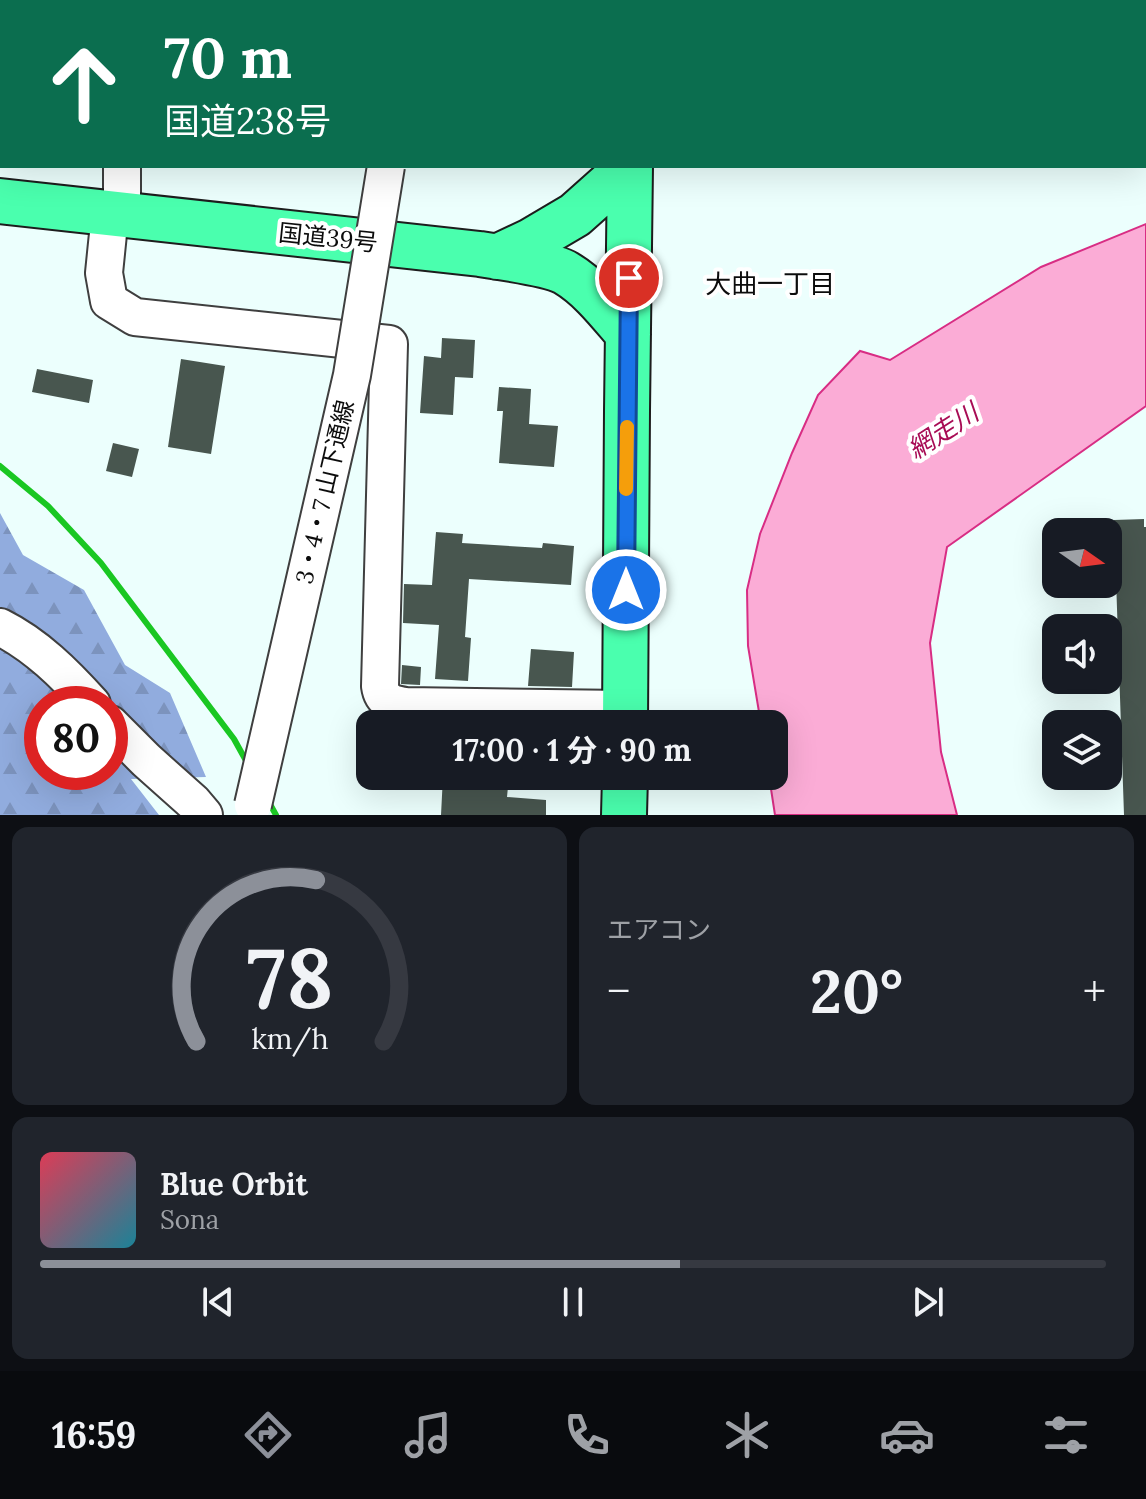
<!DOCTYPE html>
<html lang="ja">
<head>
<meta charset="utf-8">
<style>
	:root { --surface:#171b24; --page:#20242c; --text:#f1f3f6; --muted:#9ea1a6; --line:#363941; --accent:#8c9099 }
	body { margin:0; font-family:Lora,"Noto Sans JP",serif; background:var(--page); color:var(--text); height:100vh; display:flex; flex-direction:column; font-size:30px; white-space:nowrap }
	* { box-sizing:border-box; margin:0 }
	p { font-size:26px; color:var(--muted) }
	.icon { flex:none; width:44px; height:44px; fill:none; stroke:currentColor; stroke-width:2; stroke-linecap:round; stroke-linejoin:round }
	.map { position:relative; height:815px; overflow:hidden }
	.drawer { display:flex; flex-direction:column; gap:12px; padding:12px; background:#0d0f14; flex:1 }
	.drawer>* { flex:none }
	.hud { position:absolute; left:0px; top:0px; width:1146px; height:168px; box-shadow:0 8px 32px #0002; background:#0b6e4f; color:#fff; overflow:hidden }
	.needle { width:52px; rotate:104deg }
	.fabs { position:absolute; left:1042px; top:518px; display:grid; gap:16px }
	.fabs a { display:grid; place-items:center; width:80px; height:80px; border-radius:16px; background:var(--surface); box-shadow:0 8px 32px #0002; font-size:40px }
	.speed { position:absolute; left:24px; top:686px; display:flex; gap:16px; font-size:40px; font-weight:700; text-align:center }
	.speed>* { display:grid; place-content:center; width:104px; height:104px; border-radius:50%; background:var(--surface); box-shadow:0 8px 32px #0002; line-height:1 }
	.speed .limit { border:12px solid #d22; background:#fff; color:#111 }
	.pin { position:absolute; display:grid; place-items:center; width:68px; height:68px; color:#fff; margin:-34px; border:4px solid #fff; border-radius:50%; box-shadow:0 2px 8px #0007 }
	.me { position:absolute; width:88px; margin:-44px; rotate:0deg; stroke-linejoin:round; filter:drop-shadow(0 0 6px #0008) }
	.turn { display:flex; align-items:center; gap:28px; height:168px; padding:0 32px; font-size:36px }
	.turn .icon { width:104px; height:104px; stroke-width:2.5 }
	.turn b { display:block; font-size:56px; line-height:68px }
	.big { font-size:60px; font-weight:700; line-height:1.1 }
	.drawer .card { flex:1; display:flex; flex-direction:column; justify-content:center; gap:12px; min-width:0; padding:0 28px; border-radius:16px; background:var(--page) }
	.drawer .dial { align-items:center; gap:0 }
	.dial svg { height:208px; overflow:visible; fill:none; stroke:var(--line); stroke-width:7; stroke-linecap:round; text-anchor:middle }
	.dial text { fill:var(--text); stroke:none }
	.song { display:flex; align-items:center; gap:24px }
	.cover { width:96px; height:96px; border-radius:12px; background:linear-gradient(135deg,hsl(350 70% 55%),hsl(190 70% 35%)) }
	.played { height:8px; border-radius:4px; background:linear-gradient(90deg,var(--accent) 60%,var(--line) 60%) }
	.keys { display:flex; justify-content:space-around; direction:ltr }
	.heat { display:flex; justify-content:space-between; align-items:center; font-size:44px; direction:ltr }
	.drawer .tiles { flex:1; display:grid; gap:12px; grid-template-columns:1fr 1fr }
	.card:last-child { grid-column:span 2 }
	.trip { position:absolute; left:356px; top:710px; width:432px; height:80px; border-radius:16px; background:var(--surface); box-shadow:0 8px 32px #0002; font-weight:700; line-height:80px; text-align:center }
	.dock { display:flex; height:128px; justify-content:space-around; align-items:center; background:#090b0e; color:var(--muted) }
	.dock .icon { width:56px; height:56px }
	.dock .active { color:var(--accent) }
	.dock b { font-size:36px; color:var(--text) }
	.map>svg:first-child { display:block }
	.forest { fill:url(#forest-firs); fill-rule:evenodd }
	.water { fill:#fbacd6; stroke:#d82d84; stroke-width:2 }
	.building { fill:#48564f }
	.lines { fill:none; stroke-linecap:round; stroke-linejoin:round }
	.minor-casing { stroke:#3f3f3f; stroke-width:40 }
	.highway-casing { stroke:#1d1d1d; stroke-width:48 }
	.minor { stroke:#fff; stroke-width:36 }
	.highway { stroke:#4affae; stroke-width:44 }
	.rail { stroke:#1ac722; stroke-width:6 }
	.minor-bridge-casing { stroke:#3f3f3f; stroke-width:40; stroke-linecap:butt }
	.minor-bridge { stroke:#fff; stroke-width:36 }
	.route-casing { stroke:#114b97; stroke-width:20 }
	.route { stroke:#1a73e8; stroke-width:14 }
	.slow { stroke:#f59e0b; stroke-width:14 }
	.labels { text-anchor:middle; stroke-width:8; stroke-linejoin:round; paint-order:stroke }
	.street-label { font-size:24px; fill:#0c0c0c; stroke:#fff }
	.neighbourhood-label { font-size:26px; fill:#0c0c0c; stroke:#fff }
	.water-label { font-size:26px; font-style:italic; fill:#a80c55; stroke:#fff }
</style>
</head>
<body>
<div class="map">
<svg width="1146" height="815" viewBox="0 0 1146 815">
	<defs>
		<pattern id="forest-firs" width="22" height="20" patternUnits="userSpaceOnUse" patternTransform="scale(2)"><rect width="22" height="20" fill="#91acde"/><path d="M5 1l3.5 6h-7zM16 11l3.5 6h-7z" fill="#7c93bd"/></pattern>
	</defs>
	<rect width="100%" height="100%" fill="#ecfffd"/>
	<!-- forest -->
	<path class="forest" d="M 0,513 L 23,555 L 84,590 L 125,665 L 170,693 L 206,777 L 131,779 L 159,815 L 0,815 ZM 42,704 L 110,704 L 110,772 L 42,772 Z"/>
	<!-- water -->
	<path class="water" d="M 1146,224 L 1146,406 L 947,547 L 930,643 L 941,752 L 957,815 L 775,815 L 769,776 L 774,776 L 774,724 L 761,724 L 748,646 L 747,590 L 760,534 L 792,453 L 818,395 L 860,351 L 890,360 L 1041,267 Z"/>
	<!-- building -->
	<path class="building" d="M 442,338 L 475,340 L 473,378 L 455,377 L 453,415 L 420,413 L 424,356 L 441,358 Z
		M 181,359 L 225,366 L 211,454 L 168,447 Z
		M 37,369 L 93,380 L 89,403 L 32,392 Z
		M 499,387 L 531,389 L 529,424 L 558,426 L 554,467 L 499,463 L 503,411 L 497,411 Z
		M 113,443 L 139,449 L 132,477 L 106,471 Z
		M 1144,519 L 1144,527 L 1146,527 L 1146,815 L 1124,815 L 1114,520 Z
		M 436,532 L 463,534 L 462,543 L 542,548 L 543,543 L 574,546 L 571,585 L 469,579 L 465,637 L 471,638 L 468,681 L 435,679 L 439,625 L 403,623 L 404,584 L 432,585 Z
		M 531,649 L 574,652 L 572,687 L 528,686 Z
		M 402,665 L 421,667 L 420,685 L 401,684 Z
		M 443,776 L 509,776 L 507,797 L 546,800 L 546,815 L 441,815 Z"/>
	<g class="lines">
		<defs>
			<path id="minor" d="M 123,2 L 123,0
				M 393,2 L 393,0
				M 110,214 L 104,273 L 109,301 L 135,317 L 389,344 L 380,686 C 382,701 392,704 406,706 L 626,709
				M 122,215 L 122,166
				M 0,627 C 36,645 65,674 92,704
				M 110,724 L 146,760 L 193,802 L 204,815"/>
			<path id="highway" d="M 631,2 L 631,0
				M 0,201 L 480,254 C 499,257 551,264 566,273 C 591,288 609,312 628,334
				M 497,257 L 531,241 L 575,215 L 630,166
				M 625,724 L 627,411 L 630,166
				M 624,815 L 625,776"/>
		</defs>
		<!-- minor casing -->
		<use href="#minor" class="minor-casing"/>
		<!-- highway casing -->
		<use href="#highway" class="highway-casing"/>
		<!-- minor -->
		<use href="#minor" class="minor"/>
		<!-- highway -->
		<use href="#highway" class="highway"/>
		<!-- rail -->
		<path class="rail" d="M 0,466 L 48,506 L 101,563 L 234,739 L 276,815"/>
		<defs>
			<path id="minor-bridge" d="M 253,805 L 352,375 L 386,166"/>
		</defs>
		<!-- minor-bridge casing -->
		<use href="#minor-bridge" class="minor-bridge-casing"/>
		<!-- minor-bridge -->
		<use href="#minor-bridge" class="minor-bridge"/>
	</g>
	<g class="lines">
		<defs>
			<path id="route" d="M 626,590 L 629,278"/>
		</defs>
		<!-- route casing -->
		<use href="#route" class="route-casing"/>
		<!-- route -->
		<use href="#route" class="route"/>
		<!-- slow -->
		<path class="slow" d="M 626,489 L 627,427"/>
	</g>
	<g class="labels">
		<!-- street labels -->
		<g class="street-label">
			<text transform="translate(328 238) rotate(6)" y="8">国道39号</text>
			<text transform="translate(325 492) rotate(-77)" y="8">3・4・7 山下通線</text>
		</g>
		<!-- neighbourhood labels -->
		<g class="neighbourhood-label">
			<text x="770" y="293">大曲一丁目</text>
		</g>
		<!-- water labels -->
		<g class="water-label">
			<text transform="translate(943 431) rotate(-33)" y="9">網走川</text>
		</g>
	</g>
</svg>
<div class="fabs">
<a><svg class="needle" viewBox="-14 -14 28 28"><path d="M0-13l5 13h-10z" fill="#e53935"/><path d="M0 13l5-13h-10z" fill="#9ea1a6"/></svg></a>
<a><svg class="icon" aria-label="sound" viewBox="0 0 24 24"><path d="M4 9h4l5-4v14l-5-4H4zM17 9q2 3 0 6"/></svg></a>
<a><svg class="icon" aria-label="layers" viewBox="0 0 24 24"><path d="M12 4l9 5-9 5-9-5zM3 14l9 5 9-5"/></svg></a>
</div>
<div class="speed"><div class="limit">80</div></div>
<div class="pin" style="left:629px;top:278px;background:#d93025"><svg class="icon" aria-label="arrive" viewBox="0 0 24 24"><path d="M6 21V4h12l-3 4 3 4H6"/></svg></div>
<svg class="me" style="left:626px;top:590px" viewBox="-20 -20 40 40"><circle r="17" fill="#1a73e8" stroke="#fff" stroke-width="3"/><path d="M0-11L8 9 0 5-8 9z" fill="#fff"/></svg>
<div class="trip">17:00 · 1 分 · 90 m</div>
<div class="hud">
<div class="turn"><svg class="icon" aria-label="ahead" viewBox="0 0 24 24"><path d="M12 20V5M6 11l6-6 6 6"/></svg><div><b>70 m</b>国道238号</div></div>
</div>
</div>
<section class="drawer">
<div class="tiles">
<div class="card dial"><svg viewBox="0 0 100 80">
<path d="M14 69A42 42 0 1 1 86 69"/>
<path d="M14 69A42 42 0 0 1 60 7" stroke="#8c9099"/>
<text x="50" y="56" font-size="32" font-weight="700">78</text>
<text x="50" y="72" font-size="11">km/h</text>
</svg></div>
<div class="card"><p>エアコン</p>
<div class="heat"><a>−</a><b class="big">20°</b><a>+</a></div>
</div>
<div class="card">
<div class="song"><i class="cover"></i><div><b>Blue Orbit</b><p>Sona</p></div></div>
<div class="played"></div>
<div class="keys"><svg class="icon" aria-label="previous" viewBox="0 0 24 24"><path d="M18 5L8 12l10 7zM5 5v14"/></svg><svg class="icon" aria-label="pause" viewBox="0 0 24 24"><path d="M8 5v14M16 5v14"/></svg><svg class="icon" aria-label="next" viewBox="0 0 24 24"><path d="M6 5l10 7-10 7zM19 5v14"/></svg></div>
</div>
</div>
</section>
<nav class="dock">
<b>16:59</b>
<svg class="icon active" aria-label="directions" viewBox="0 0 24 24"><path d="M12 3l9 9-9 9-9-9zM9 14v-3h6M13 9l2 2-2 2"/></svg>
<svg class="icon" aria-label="music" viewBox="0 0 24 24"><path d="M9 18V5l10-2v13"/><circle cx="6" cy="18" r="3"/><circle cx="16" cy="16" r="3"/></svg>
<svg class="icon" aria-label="phone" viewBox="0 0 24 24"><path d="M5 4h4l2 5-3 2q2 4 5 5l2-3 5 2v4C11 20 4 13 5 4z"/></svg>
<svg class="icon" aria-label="climate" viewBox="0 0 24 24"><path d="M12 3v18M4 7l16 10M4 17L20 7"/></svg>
<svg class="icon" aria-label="car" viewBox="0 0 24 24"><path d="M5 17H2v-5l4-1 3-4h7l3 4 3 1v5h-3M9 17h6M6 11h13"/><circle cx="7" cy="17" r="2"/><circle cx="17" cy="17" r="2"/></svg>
<svg class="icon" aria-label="filters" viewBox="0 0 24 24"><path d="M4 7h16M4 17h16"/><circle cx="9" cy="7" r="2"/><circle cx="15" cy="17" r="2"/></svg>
</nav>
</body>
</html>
